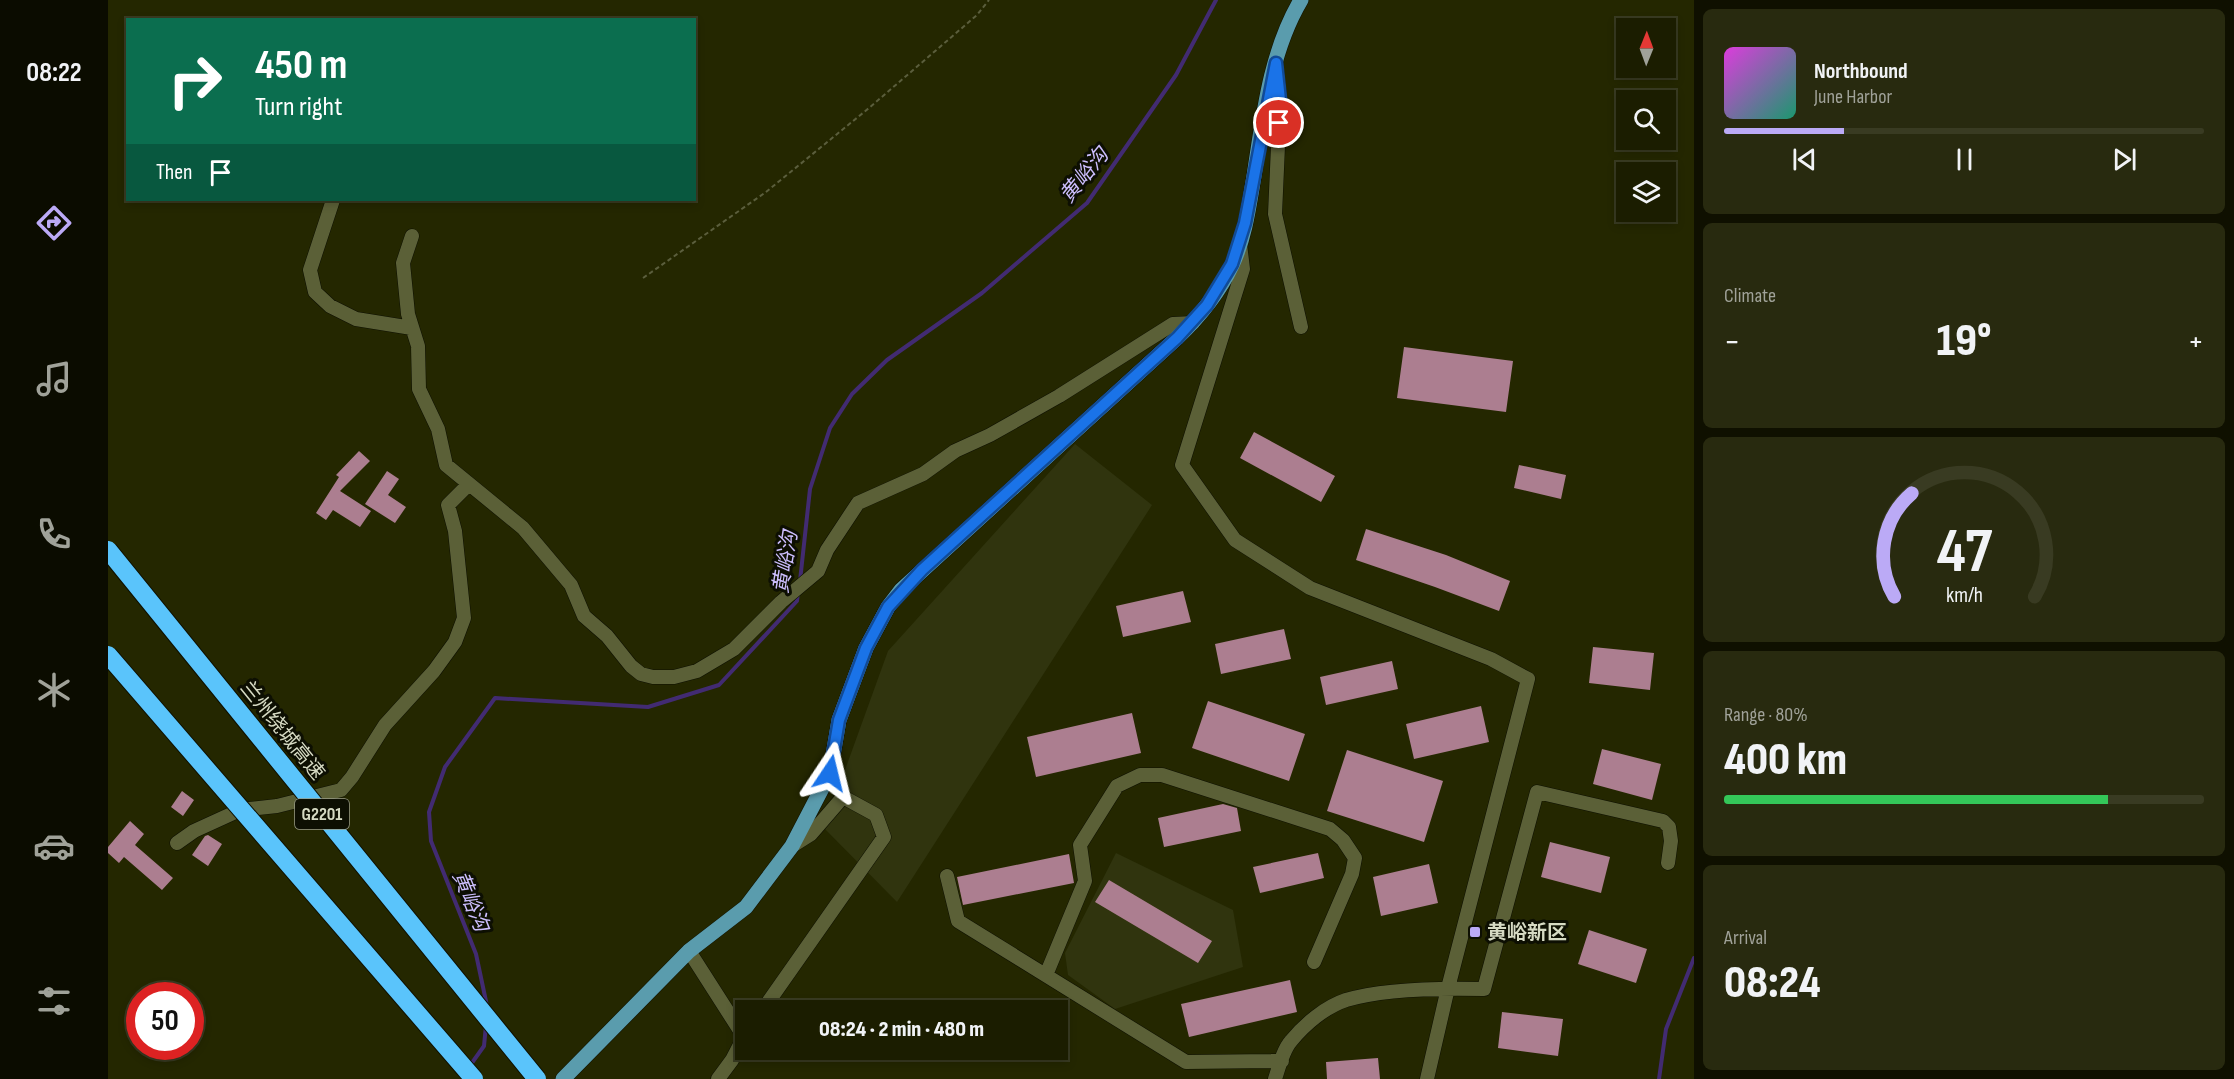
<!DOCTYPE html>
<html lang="en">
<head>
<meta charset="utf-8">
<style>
	:root { --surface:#1b1d00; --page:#282a0f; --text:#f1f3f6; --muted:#a0a299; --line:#393b22; --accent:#bbaaf6 }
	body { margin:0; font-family:"Sofia Sans Condensed","Noto Sans SC",sans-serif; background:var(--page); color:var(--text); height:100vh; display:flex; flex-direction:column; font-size:22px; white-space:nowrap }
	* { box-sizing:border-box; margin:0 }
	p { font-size:20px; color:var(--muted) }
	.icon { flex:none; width:33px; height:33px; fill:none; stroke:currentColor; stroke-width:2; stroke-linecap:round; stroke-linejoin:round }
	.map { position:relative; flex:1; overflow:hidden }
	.details { display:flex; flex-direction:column; gap:9px; padding:9px; background:#0f1000; width:540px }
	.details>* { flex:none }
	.hud { position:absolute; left:18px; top:18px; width:570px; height:183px; border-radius:0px; box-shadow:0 3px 9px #0003,0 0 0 2px var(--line); background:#0b6e4f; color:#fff; overflow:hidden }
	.needle { width:39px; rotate:1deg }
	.fabs { position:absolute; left:1508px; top:18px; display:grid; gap:12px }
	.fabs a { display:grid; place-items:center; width:60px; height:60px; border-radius:0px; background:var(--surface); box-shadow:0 3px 9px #0003,0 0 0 2px var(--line); font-size:30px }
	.speed { position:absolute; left:18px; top:982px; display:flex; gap:12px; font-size:30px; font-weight:700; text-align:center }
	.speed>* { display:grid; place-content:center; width:78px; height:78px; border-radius:50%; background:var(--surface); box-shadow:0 3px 9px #0003,0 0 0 2px var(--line); line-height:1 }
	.speed .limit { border:9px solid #d22; background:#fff; color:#111 }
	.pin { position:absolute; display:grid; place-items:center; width:51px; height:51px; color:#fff; margin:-26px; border:3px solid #fff; border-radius:50%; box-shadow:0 2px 6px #0007 }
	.me { position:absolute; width:66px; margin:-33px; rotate:10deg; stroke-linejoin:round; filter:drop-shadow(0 0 4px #0008) }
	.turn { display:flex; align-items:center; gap:21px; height:126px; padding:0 30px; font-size:27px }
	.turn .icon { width:78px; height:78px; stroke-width:2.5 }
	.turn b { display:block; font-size:42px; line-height:51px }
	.then { display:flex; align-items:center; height:57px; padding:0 30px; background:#0003; gap:12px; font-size:22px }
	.big { font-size:45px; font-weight:800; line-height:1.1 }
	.details .card { flex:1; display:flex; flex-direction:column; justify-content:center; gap:9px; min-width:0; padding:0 21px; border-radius:9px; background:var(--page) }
	.details .dial { align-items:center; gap:0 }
	.dial svg { height:156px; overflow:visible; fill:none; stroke:var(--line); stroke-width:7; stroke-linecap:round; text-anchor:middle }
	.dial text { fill:var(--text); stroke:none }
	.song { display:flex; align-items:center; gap:18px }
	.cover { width:72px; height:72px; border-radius:9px; background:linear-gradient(135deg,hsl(300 70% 55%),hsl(160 70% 35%)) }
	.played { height:6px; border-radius:3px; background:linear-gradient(90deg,var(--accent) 25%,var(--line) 25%) }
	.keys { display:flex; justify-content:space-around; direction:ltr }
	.heat { display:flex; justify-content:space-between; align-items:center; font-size:33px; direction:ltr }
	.charge { height:9px; border-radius:4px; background:linear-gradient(90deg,#34c759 80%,var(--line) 0) }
	.trip { position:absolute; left:627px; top:1000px; width:333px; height:60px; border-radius:0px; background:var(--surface); box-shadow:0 3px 9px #0003,0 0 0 2px var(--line); font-weight:800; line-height:60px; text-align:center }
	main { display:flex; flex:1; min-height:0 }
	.tab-bar { display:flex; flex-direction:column; width:108px; justify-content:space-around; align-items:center; background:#0b0c00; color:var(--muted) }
	.tab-bar .icon { width:42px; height:42px }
	.tab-bar .current { color:var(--accent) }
	.tab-bar b { font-size:27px; color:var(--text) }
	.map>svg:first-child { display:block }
	.built { fill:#30340e }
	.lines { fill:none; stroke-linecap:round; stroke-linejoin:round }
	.stream { stroke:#422b72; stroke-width:4 }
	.building { fill:#ac7e90 }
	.minor-casing { stroke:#0e1000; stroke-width:15 }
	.major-casing { stroke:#0e1000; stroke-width:16 }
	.path { stroke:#5b5e3c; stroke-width:2; stroke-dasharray:4.5 3; stroke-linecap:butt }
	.minor { stroke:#5b6037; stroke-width:14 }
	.major { stroke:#5a9cad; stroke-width:15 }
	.highway-bridge-casing { stroke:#0e1000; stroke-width:20; stroke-linecap:butt }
	.highway-bridge { stroke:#5ac4fb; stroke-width:18 }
	.route-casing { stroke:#114b97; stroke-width:15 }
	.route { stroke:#1a73e8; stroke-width:10 }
	.poi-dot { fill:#bbaaf6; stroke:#0d0f02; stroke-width:2 }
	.labels { text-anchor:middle; stroke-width:6; stroke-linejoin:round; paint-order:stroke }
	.shield { fill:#0d0f02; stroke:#9a9d89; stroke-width:1.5 }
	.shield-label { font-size:18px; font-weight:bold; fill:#d6dac3 }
	.street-label { font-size:20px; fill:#d6dac3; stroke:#0d0f02 }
	.poi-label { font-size:20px; font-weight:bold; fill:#d6dac3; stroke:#0d0f02; text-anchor:start }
	.water-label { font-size:21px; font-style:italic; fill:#ccbefd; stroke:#0d0f02 }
</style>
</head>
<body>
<main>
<nav class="tab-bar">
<b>08:22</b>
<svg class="icon current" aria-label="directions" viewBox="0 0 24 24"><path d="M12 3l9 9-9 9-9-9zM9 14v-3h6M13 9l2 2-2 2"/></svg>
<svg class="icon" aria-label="music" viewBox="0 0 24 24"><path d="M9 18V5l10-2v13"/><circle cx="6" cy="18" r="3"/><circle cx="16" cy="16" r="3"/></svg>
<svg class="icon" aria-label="phone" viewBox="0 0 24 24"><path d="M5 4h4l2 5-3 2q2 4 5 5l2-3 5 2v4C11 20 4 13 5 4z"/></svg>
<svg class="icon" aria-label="climate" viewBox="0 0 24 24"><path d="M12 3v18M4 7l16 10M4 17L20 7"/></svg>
<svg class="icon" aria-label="car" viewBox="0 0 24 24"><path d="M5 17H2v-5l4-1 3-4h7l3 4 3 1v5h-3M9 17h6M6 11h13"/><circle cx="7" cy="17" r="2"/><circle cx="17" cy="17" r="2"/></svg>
<svg class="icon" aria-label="filters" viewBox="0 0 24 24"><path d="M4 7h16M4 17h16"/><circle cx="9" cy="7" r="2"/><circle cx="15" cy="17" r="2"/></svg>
</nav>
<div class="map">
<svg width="1586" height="1079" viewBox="0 0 1586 1079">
	<rect width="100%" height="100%" fill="#242700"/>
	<!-- built -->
	<path class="built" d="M 967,444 L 1044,505 L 789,902 L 716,828 L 780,651 Z
		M 1008,853 L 1125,910 L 1135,967 L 1007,1009 L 960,975 L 957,953 Z"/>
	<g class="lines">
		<!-- stream -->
		<path class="stream" d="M 692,581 L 702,489 L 722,428 L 744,394 L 779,360 L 874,293 L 979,203 L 1068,75 L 1108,0
			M 379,1006 L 368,954 L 323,841 L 321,812 L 337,767 L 387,698 L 540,707 L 611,685 L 689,601 L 690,592
			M 361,1067 L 376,1046 L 378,1025
			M 1551,1079 L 1558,1029 L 1586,958"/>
	</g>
	<!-- building -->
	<path class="building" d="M 1296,347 L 1405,361 L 1398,412 L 1289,398 Z
		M 1146,432 L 1227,476 L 1213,502 L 1132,458 Z
		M 251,451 L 262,461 L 232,491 L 263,511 L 252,527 L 225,510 L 218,520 L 208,513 L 231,477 L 228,475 Z
		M 1411,465 L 1458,475 L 1453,499 L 1406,488 Z
		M 279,471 L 291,479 L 280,495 L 298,507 L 287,523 L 257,504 Z
		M 1258,529 L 1338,555 L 1402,581 L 1391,611 L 1327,587 L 1248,560 Z
		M 1075,591 L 1083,622 L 1015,637 L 1008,606 Z
		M 1176,629 L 1183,659 L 1113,674 L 1107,644 Z
		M 1485,647 L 1546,653 L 1542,690 L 1481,683 Z
		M 1284,661 L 1290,689 L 1218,705 L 1212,677 Z
		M 1100,701 L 1197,734 L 1181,781 L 1084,748 Z
		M 1373,706 L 1381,742 L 1306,759 L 1298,724 Z
		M 1024,713 L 1033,753 L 928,777 L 919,737 Z
		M 1494,749 L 1553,764 L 1544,800 L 1485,784 Z
		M 1239,750 L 1335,781 L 1316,842 L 1219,811 Z
		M 74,791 L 86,800 L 75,816 L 63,807 Z
		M 1115,804 L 1129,808 L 1133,831 L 1056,847 L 1050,818 Z
		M 22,821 L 36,834 L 27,845 L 65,878 L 54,890 L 16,857 L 11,863 L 0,853 L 0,847 Z
		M 100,835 L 114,844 L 100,866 L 84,855 L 97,836 Z
		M 1442,842 L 1502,857 L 1493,893 L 1433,877 Z
		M 1210,853 L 1216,878 L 1152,893 L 1145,867 Z
		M 961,854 L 966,883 L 855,905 L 849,877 Z
		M 1321,864 L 1330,903 L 1273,916 L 1265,877 Z
		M 1001,880 L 1104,941 L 1090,963 L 987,902 Z
		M 1481,930 L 1539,949 L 1528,983 L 1470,964 Z
		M 1182,980 L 1189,1012 L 1081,1037 L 1073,1004 Z
		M 1394,1012 L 1455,1019 L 1450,1056 L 1390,1048 Z
		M 1270,1058 L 1272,1079 L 1219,1079 L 1218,1062 Z"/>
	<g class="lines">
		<defs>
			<path id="minor" d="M 1168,65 L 1172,101 L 1167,214 L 1193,327
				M 225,200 L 202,270 L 207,292 L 222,306 L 248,319 L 304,328
				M 304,236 L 295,263 L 300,314 L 310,346 L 311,389 L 330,429 L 338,465 L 415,528 L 463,585 L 476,616 L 499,636 L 523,666 L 533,674 L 545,677 L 566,677 L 589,671 L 626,649 L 673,602 L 710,571 L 719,550 L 750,503 L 815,474 L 847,451 L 882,435 L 951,396 L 1065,324 L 1085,323
				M 1132,244 L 1135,269 L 1074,465 L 1127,540 L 1202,588 L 1383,659 L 1420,679 L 1340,988 L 1319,1079
				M 69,843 L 86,831 L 132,810 L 169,806 L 233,790 L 244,777 L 277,725 L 326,671 L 347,642 L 356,618 L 347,531 L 340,505 L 361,484
				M 839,876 L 850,921 L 1078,1062 L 1174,1061
				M 581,951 L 636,1037 L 638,1034
				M 938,975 L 977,881 L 972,845 L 1009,786 L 1032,775 L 1054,775 L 1222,829 L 1235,840 L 1247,858 L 1244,874 L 1206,962
				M 654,1011 L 776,837 L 768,815 L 735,797 L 703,834 L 684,846
				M 610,1079 L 624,1060 L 636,1037
				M 1167,1079 C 1171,1067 1175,1050 1183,1041 C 1197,1024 1217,1007 1238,1000 C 1278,988 1335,988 1376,989 L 1429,792 L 1555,821 L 1561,827 L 1563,841 L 1560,863"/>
			<path id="major" d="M 455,1079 L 581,951 L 638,907 L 684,846 L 722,773 L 731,720 L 758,648 L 780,607 L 793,590 L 1069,338 C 1091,317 1111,293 1124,265 C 1137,238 1141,206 1146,176 C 1155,118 1162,52 1193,0"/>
		</defs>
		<!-- minor casing -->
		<use href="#minor" class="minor-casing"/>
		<!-- major casing -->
		<use href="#major" class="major-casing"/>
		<!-- path -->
		<path class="path" d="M 535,278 L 658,192 L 761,108 L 869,15 L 881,0"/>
		<!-- minor -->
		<use href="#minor" class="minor"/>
		<!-- major -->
		<use href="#major" class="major"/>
		<defs>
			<path id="highway-bridge" d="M 0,550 L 429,1079
				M 0,655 L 366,1079"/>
		</defs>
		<!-- highway-bridge casing -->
		<use href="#highway-bridge" class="highway-bridge-casing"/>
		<!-- highway-bridge -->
		<use href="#highway-bridge" class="highway-bridge"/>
	</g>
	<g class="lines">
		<defs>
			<path id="route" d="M 722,773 L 731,720 L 758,648 L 780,607 L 814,570 L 1069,338 L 1099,305 L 1124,264 L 1137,223 L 1168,63 L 1172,100 L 1171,123"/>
		</defs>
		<!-- route casing -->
		<use href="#route" class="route-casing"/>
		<!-- route -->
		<use href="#route" class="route"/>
	</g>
	<!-- markers -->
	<rect class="poi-dot" x="1361" y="926" width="12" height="12" rx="3"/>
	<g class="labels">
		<!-- shield labels -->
		<rect class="shield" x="187" y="799" width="54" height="30" rx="4.5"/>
		<g class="shield-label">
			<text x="214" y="820">G2201</text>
		</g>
		<!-- street labels -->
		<g class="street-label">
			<text transform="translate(175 730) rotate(51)" y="7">兰州绕城高速</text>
		</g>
		<!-- poi labels -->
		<g class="poi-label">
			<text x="1379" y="939">黄峪新区</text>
		</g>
		<!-- water labels -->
		<g class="water-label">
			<text transform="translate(976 175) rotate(-51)" y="7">黄峪沟</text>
			<text transform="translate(677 562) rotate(-81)" y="7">黄峪沟</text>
			<text transform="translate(363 901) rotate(68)" y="7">黄峪沟</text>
		</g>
	</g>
</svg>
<div class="fabs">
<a><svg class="needle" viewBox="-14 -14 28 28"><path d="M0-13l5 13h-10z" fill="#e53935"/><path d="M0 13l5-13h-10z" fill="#a0a299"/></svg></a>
<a><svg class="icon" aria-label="search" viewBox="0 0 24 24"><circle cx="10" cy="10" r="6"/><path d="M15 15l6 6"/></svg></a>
<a><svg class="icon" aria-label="layers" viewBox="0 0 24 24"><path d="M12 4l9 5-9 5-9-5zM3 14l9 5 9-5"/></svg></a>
</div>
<div class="speed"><div class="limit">50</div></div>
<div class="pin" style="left:1171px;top:123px;background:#d93025"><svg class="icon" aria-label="arrive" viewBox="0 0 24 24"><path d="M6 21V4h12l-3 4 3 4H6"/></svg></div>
<svg class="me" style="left:722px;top:773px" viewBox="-20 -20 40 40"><path d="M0-17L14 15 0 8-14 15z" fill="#1a73e8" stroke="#fff" stroke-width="4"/></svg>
<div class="trip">08:24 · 2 min · 480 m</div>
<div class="hud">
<div class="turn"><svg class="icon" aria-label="right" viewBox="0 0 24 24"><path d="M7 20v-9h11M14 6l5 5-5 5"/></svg><div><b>450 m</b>Turn right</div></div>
<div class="then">Then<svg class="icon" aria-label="arrive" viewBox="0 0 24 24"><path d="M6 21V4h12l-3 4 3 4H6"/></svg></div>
</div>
</div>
<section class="details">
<div class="card">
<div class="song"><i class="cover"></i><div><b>Northbound</b><p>June Harbor</p></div></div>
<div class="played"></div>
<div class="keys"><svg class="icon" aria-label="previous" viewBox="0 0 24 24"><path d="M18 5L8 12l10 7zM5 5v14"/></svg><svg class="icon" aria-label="pause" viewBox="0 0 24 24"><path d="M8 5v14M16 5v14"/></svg><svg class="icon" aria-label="next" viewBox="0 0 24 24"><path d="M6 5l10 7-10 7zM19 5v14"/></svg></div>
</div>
<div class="card"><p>Climate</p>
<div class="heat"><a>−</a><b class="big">19°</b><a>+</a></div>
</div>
<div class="card dial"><svg viewBox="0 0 100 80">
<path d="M14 69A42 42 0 1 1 86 69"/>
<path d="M14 69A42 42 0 0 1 23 16" stroke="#bbaaf6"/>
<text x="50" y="56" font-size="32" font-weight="700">47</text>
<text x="50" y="72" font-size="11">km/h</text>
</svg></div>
<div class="card"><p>Range · 80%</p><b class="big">400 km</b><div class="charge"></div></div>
<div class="card"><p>Arrival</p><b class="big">08:24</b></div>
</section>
</main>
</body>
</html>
